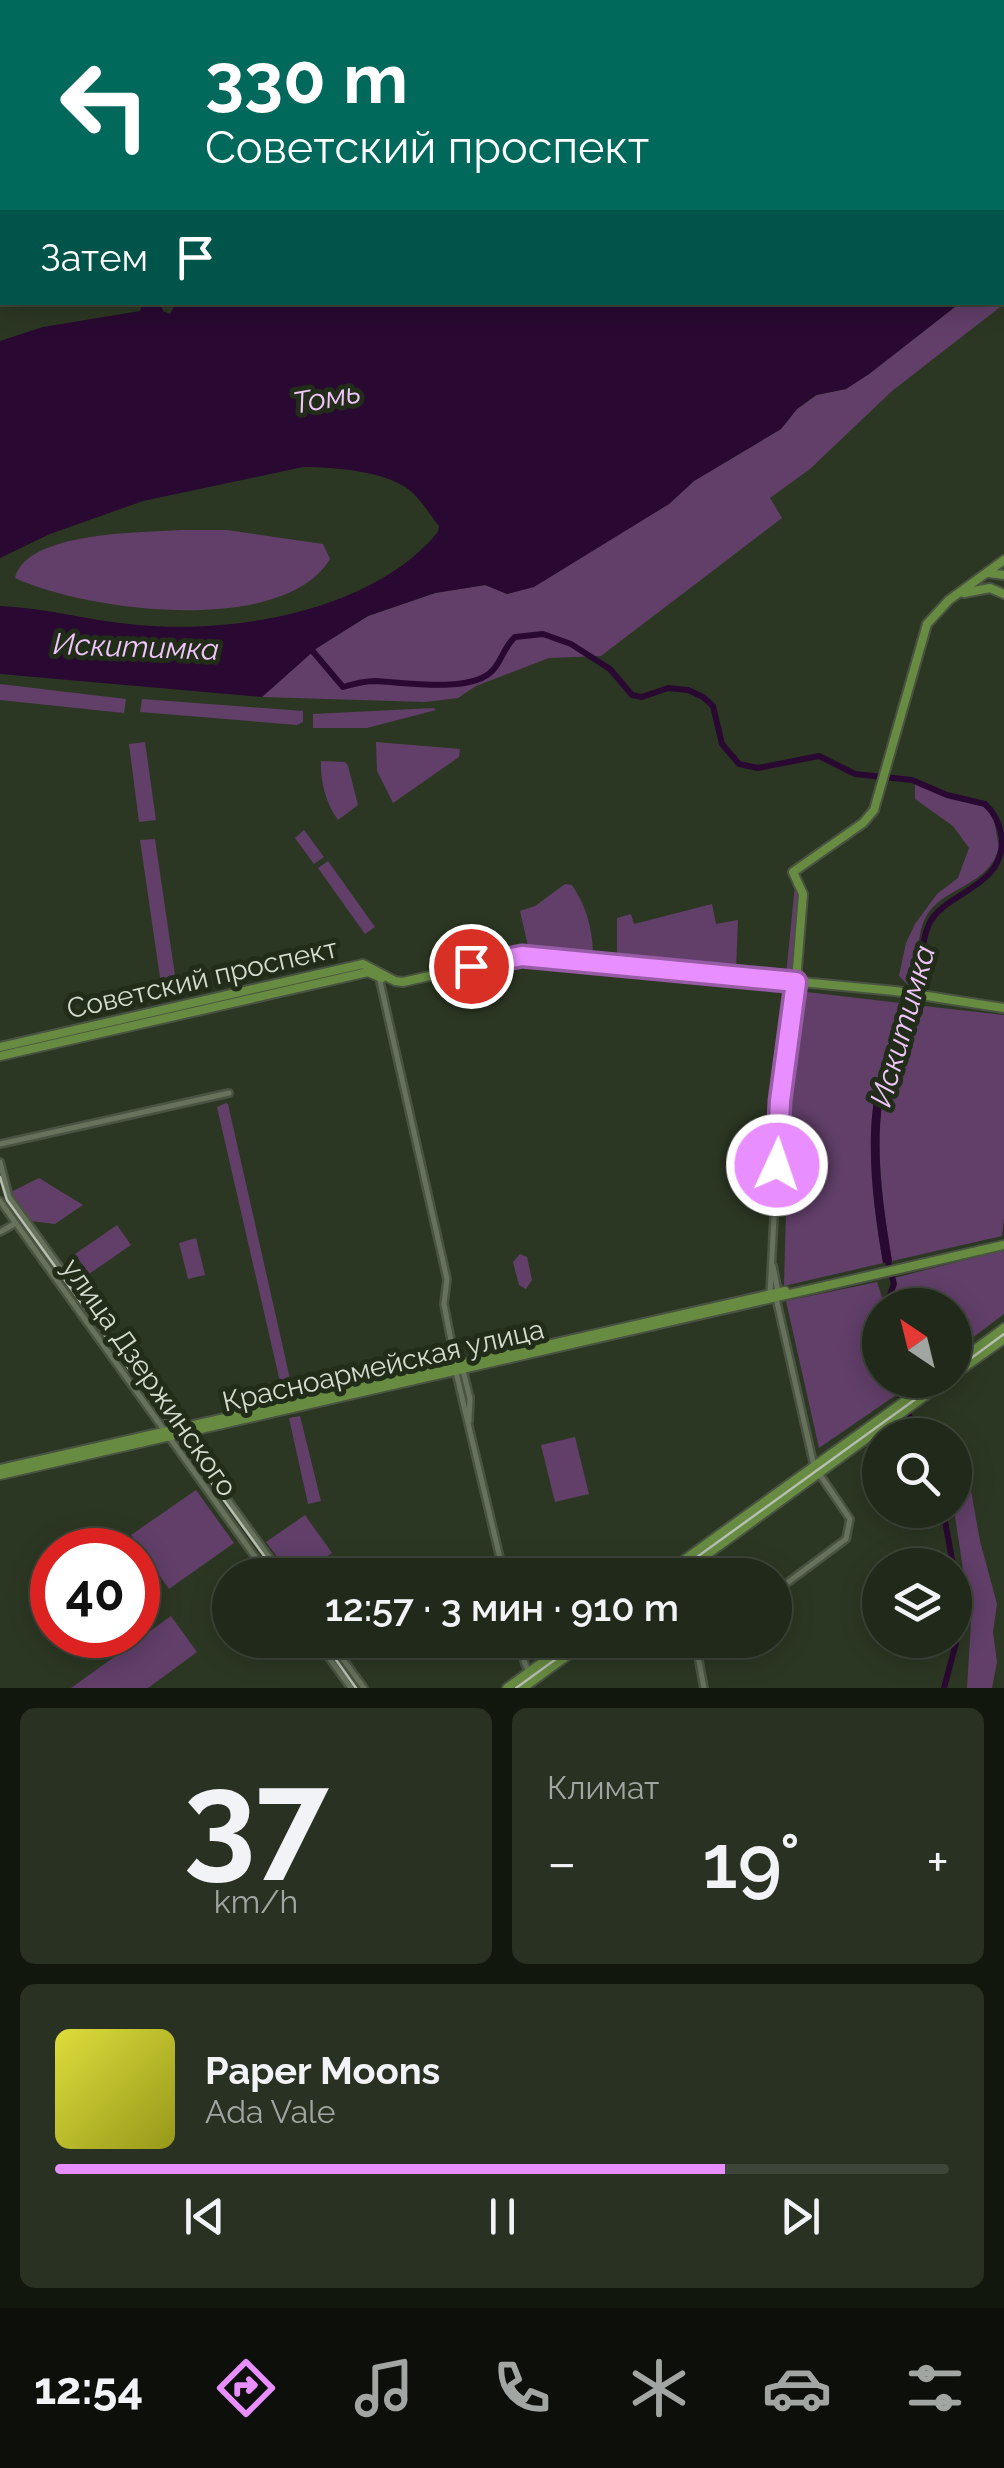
<!DOCTYPE html>
<html lang="ru">
<head>
<meta charset="utf-8">
<style>
	:root { --surface:#21291a; --page:#293123; --text:#f1f3f6; --muted:#a2a6a2; --line:#3e4539; --accent:#e98efe }
	body { margin:0; font-family:Raleway,sans-serif; background:var(--page); color:var(--text); height:100vh; display:flex; flex-direction:column; font-size:38px; white-space:nowrap }
	* { box-sizing:border-box; margin:0 }
	p { font-size:32px; color:var(--muted) }
	.icon { flex:none; width:55px; height:55px; fill:none; stroke:currentColor; stroke-width:2; stroke-linecap:round; stroke-linejoin:round }
	.map { position:relative; height:1688px; overflow:hidden }
	.drawer { display:flex; flex-direction:column; gap:20px; padding:20px; background:#12170e; flex:1 }
	.drawer>* { flex:none }
	.guide { position:absolute; left:0px; top:0px; width:1005px; height:305px; box-shadow:0 5px 25px #0003,0 0 0 2px var(--line); background:#00695c; color:#fff; overflow:hidden }
	.needle { width:65px; rotate:325deg }
	.buttons { position:absolute; left:862px; top:1288px; display:grid; gap:20px }
	.buttons a { display:grid; place-items:center; width:110px; height:110px; border-radius:50%; background:var(--surface); box-shadow:0 5px 25px #0003,0 0 0 2px var(--line); font-size:50px }
	.speed { position:absolute; left:30px; top:1528px; display:flex; gap:20px; font-size:50px; font-weight:700; text-align:center }
	.speed>* { display:grid; place-content:center; width:130px; height:130px; border-radius:50%; background:var(--surface); box-shadow:0 5px 25px #0003,0 0 0 2px var(--line); line-height:1 }
	.speed .limit { border:15px solid #d22; background:#fff; color:#111 }
	.pin { position:absolute; display:grid; place-items:center; width:85px; height:85px; color:#fff; margin:-42px; border:5px solid #fff; border-radius:50%; box-shadow:0 2px 10px #0007 }
	.me { position:absolute; width:110px; margin:-55px; rotate:3deg; stroke-linejoin:round; filter:drop-shadow(0 0 8px #0008) }
	.turn { display:flex; align-items:center; gap:35px; height:210px; padding:0 40px; font-size:45px }
	.turn .icon { width:130px; height:130px; stroke-width:2.5 }
	.turn b { display:block; font-size:70px; line-height:85px }
	.then { display:flex; align-items:center; height:95px; padding:0 40px; background:#0003; gap:20px; font-size:38px }
	.big { font-size:75px; font-weight:600; line-height:1.1 }
	.drawer .tile { flex:1; display:flex; flex-direction:column; justify-content:center; gap:15px; min-width:0; padding:0 35px; border-radius:15px; background:var(--page) }
	.drawer .dial { align-items:center; gap:0 }
	.dial b { font-size:130px; line-height:1 }
	.song { display:flex; align-items:center; gap:30px }
	.cover { width:120px; height:120px; border-radius:15px; background:linear-gradient(135deg,hsl(60 70% 55%),hsl(60 70% 35%)) }
	.played { height:10px; border-radius:5px; background:linear-gradient(90deg,var(--accent) 75%,var(--line) 75%) }
	.keys { display:flex; justify-content:space-around; direction:ltr }
	.heat { display:flex; justify-content:space-between; align-items:center; font-size:55px; direction:ltr }
	.drawer .tiles { flex:1; display:grid; gap:20px; grid-template-columns:1fr 1fr }
	.tile:last-child { grid-column:span 2 }
	.trip { position:absolute; left:212px; top:1558px; width:580px; height:100px; border-radius:50px; background:var(--surface); box-shadow:0 5px 25px #0003,0 0 0 2px var(--line); font-weight:600; line-height:100px; text-align:center }
	.dock { display:flex; height:160px; justify-content:space-around; align-items:center; background:#0d100a; color:var(--muted) }
	.dock .icon { width:70px; height:70px }
	.dock .active { color:var(--accent) }
	.dock b { font-size:45px; color:var(--text) }
	.map>svg:first-child { display:block }
	.green { fill:#613f69 }
	.water { fill:#290931 }
	.lines { fill:none; stroke-linecap:round; stroke-linejoin:round }
	.river { stroke:#290931; stroke-width:6 }
	.minor-casing { stroke:#4a5342; stroke-width:10 }
	.major-casing { stroke:#4a5342; stroke-width:12 }
	.minor { stroke:#66725c; stroke-width:5 }
	.major { stroke:#678c41; stroke-width:8 }
	.tram { stroke:#b7bfb1; stroke-width:2.5 }
	.route-casing { stroke:#975ca5; stroke-width:25 }
	.route { stroke:#e98efe; stroke-width:18 }
	.labels { text-anchor:middle; stroke-width:10; stroke-linejoin:round; paint-order:stroke }
	.street-label { font-size:28px; fill:#d5dccf; stroke:#222d19 }
	.water-label { font-size:30px; font-style:italic; fill:#f2c6fd; stroke:#222d19 }
</style>
</head>
<body>
<div class="map">
<svg width="1004" height="1688" viewBox="0 0 1004 1688">
	<rect width="100%" height="100%" fill="#2c3723"/>
	<!-- green -->
	<path class="green" d="M 262,0 L 432,0 L 433,2 L 261,2 Z
		M 1004,275 L 1004,304 L 892,391 L 810,469 L 770,498 L 782,518 L 601,656 L 549,658 L 476,686 L 458,698 L 425,702 L 262,697 L 317,648 L 368,616 L 435,593 L 485,585 L 508,594 L 534,586 L 669,504 L 694,481 L 781,429 L 797,409 L 817,395 L 846,389 L 869,374 L 960,303 L 1002,302 Z
		M 181,530 L 227,530 L 323,544 L 330,559 C 283,637 86,611 15,578 C 27,531 141,533 181,530 Z
		M 0,684 L 126,699 L 124,713 L 0,700 Z
		M 142,699 L 303,711 L 303,722 L 297,725 L 140,712 Z
		M 434,708 L 436,710 L 367,728 L 313,728 L 313,714 Z
		M 145,742 L 156,820 L 139,822 L 129,744 Z
		M 376,742 L 460,749 L 459,757 L 393,803 L 377,771 Z
		M 321,761 L 345,762 L 348,766 L 358,805 L 338,820 C 326,804 320,781 321,761 Z
		M 915,784 L 945,797 L 981,802 L 993,815 L 999,847 C 990,886 943,887 927,915 C 915,935 919,962 919,984 L 909,986 L 899,976 L 906,943 L 915,924 L 937,894 L 958,878 L 969,848 L 953,826 L 915,799 Z
		M 304,830 L 324,857 L 314,864 L 295,838 Z
		M 155,839 L 178,996 L 163,998 L 140,840 Z
		M 328,861 L 375,927 L 365,934 L 318,868 Z
		M 565,884 L 572,885 C 586,906 592,927 593,952 L 528,946 L 520,911 L 535,906 Z
		M 795,885 L 801,889 L 794,976 L 786,975 Z
		M 712,904 L 716,924 L 738,920 L 736,972 L 617,961 L 617,918 L 631,914 L 634,924 Z
		M 798,991 L 909,1004 C 858,1084 868,1174 883,1263 L 784,1286 L 789,1100 Z
		M 915,1005 L 1004,1015 L 1004,1218 L 1002,1236 L 892,1261 C 881,1194 871,1128 891,1062 C 897,1042 909,1024 915,1005 Z
		M 226,1103 L 228,1104 L 293,1392 L 283,1395 L 217,1107 Z
		M 39,1178 L 83,1205 L 55,1224 L 31,1221 L 11,1192 Z
		M 117,1225 L 131,1245 L 89,1274 L 75,1254 Z
		M 196,1238 L 205,1275 L 188,1279 L 179,1243 Z
		M 1004,1250 L 1004,1314 L 955,1351 L 955,1305 L 890,1305 L 895,1295 L 894,1278 Z
		M 520,1254 L 527,1257 L 532,1280 L 526,1289 L 519,1285 L 513,1262 Z
		M 877,1282 L 883,1300 L 871,1363 L 880,1348 L 880,1380 L 918,1380 L 819,1448 L 786,1301 Z
		M 300,1416 L 321,1501 L 308,1504 L 289,1418 Z
		M 575,1437 L 589,1494 L 555,1502 L 541,1445 Z
		M 966,1462 L 980,1541 L 997,1604 L 993,1632 L 997,1662 L 992,1688 L 967,1688 L 971,1622 L 954,1510 L 955,1463 Z
		M 196,1490 L 234,1543 L 169,1589 L 131,1535 Z
		M 305,1515 L 332,1553 L 300,1575 L 291,1575 L 266,1542 Z
		M 171,1616 L 197,1652 L 148,1688 L 71,1688 Z"/>
	<!-- water -->
	<path class="water" d="M 844,0 L 1004,0 L 1003,276 L 1002,2 L 841,2 Z
		M 176,303 L 176,302 L 960,303 L 869,374 L 846,389 L 816,395 L 797,409 L 781,429 L 694,481 L 669,504 L 534,587 L 507,594 L 485,585 L 435,593 L 368,616 L 317,648 L 262,697 L 0,674 L 0,606 C 47,608 91,621 138,625 C 235,634 373,611 438,532 L 439,526 C 431,516 423,503 414,494 C 392,471 333,467 303,467 L 143,501 L 50,534 L 0,558 L 0,341 L 43,327 L 140,311 L 142,305 L 161,305 L 163,311 L 170,314 Z
		M 909,1004 L 915,1005 C 909,1024 897,1042 891,1062 C 871,1128 881,1194 892,1261 L 883,1263 C 868,1174 858,1084 909,1004 Z"/>
	<g class="lines">
		<!-- river -->
		<path class="river" d="M 310,648 L 343,687 C 353,684 364,681 375,681 C 403,682 472,694 493,670 C 502,660 504,647 515,637 L 543,634 L 571,644 L 610,669 L 632,695 L 642,697 L 668,688 L 688,690 L 703,697 L 713,706 L 722,744 L 739,764 L 758,768 L 819,756 L 855,774 L 912,780 L 947,795 L 985,804 C 995,813 1000,825 1002,838 C 1004,889 945,891 929,924 C 917,951 927,978 910,1008
			M 886,1254 L 894,1284 L 886,1305
			M 880,1335 L 877,1352 L 880,1368
			M 893,1380 L 918,1435
			M 943,1510 L 953,1565
			M 944,1688 L 956,1643 L 955,1575"/>
		<defs>
			<path id="minor" d="M 198,2 L 201,0
				M 0,164 L 2,162
				M 379,977 L 447,1279 L 444,1304 L 456,1366 L 464,1374 L 470,1399
				M 0,1144 L 229,1093
				M 0,1162 L 9,1197 L 282,1575
				M 0,1201 L 268,1575
				M 0,1232 L 16,1223
				M 773,1266 L 778,1292
				M 770,1294 L 780,1101 L 796,981
				M 456,1372 L 504,1575
				M 469,1421 L 470,1397
				M 775,1592 L 846,1539 L 850,1519 L 814,1466 L 776,1298
				M 316,1640 L 351,1688
				M 329,1640 L 364,1688
				M 519,1640 L 525,1664 L 534,1680
				M 704,1688 L 697,1651 L 708,1640"/>
			<path id="major" d="M 989,573 L 1004,575
				M 964,593 L 990,588 L 1004,594
				M 691,976 L 786,985
				M 796,981 L 803,894 L 793,872 L 863,823 L 874,810 L 927,624 L 949,600 L 1004,560
				M 0,1047 L 363,964 L 395,981 L 403,982 L 514,957 L 532,956 L 895,991 L 1004,1008
				M 0,1056 L 368,972 L 382,978
				M 955,1364 L 1004,1328
				M 955,1374 L 1004,1339
				M 0,1469 L 785,1291
				M 0,1475 L 1004,1245
				M 663,1575 L 934,1380
				M 679,1575 L 947,1380
				M 507,1688 L 573,1640
				M 523,1688 L 589,1640"/>
		</defs>
		<!-- minor casing -->
		<use href="#minor" class="minor-casing"/>
		<!-- major casing -->
		<use href="#major" class="major-casing"/>
		<!-- minor -->
		<use href="#minor" class="minor"/>
		<!-- major -->
		<use href="#major" class="major"/>
		<!-- tram -->
		<path class="tram" d="M 0,1177 L 7,1200 L 278,1575
			M 955,1370 L 1004,1334
			M 672,1575 L 942,1380
			M 322,1640 L 356,1688
			M 516,1688 L 582,1640"/>
	</g>
	<g class="lines">
		<defs>
			<path id="route" d="M 471,966 L 522,956 L 796,982 L 780,1101 L 777,1165"/>
		</defs>
		<!-- route casing -->
		<use href="#route" class="route-casing"/>
		<!-- route -->
		<use href="#route" class="route"/>
	</g>
	<g class="labels">
		<!-- street labels -->
		<g class="street-label">
			<text transform="translate(202 978) rotate(-13)" y="10">Советский проспект</text>
			<text transform="translate(383 1365) rotate(-13)" y="10">Красноармейская улица</text>
			<text transform="translate(150 1377) rotate(55)" y="10">улица Дзержинского</text>
		</g>
		<!-- water labels -->
		<g class="water-label">
			<text transform="translate(327 398) rotate(-10)" y="10">Томь</text>
			<text transform="translate(136 647) rotate(2)" y="10">Искитимка</text>
			<text transform="translate(903 1026) rotate(-74)" y="10">Искитимка</text>
		</g>
	</g>
</svg>
<div class="buttons">
<a><svg class="needle" viewBox="-14 -14 28 28"><path d="M0-13l5 13h-10z" fill="#e53935"/><path d="M0 13l5-13h-10z" fill="#a2a6a2"/></svg></a>
<a><svg class="icon" aria-label="search" viewBox="0 0 24 24"><circle cx="10" cy="10" r="6"/><path d="M15 15l6 6"/></svg></a>
<a><svg class="icon" aria-label="layers" viewBox="0 0 24 24"><path d="M12 4l9 5-9 5-9-5zM3 14l9 5 9-5"/></svg></a>
</div>
<div class="speed"><div class="limit">40</div></div>
<div class="pin" style="left:471px;top:966px;background:#d93025"><svg class="icon" aria-label="arrive" viewBox="0 0 24 24"><path d="M6 21V4h12l-3 4 3 4H6"/></svg></div>
<svg class="me" style="left:777px;top:1165px" viewBox="-20 -20 40 40"><circle r="17" fill="#e98efe" stroke="#fff" stroke-width="3"/><path d="M0-11L8 9 0 5-8 9z" fill="#fff"/></svg>
<div class="trip">12:57 · 3 мин · 910 m</div>
<div class="guide">
<div class="turn"><svg class="icon" aria-label="left" viewBox="0 0 24 24"><path d="M17 20v-9H6M10 6l-5 5 5 5"/></svg><div><b>330 m</b>Советский проспект</div></div>
<div class="then">Затем<svg class="icon" aria-label="arrive" viewBox="0 0 24 24"><path d="M6 21V4h12l-3 4 3 4H6"/></svg></div>
</div>
</div>
<section class="drawer">
<div class="tiles">
<div class="tile dial"><b>37</b><p>km/h</p></div>
<div class="tile"><p>Климат</p>
<div class="heat"><a>−</a><b class="big">19°</b><a>+</a></div>
</div>
<div class="tile">
<div class="song"><i class="cover"></i><div><b>Paper Moons</b><p>Ada Vale</p></div></div>
<div class="played"></div>
<div class="keys"><svg class="icon" aria-label="previous" viewBox="0 0 24 24"><path d="M18 5L8 12l10 7zM5 5v14"/></svg><svg class="icon" aria-label="pause" viewBox="0 0 24 24"><path d="M8 5v14M16 5v14"/></svg><svg class="icon" aria-label="next" viewBox="0 0 24 24"><path d="M6 5l10 7-10 7zM19 5v14"/></svg></div>
</div>
</div>
</section>
<nav class="dock">
<b>12:54</b>
<svg class="icon active" aria-label="directions" viewBox="0 0 24 24"><path d="M12 3l9 9-9 9-9-9zM9 14v-3h6M13 9l2 2-2 2"/></svg>
<svg class="icon" aria-label="music" viewBox="0 0 24 24"><path d="M9 18V5l10-2v13"/><circle cx="6" cy="18" r="3"/><circle cx="16" cy="16" r="3"/></svg>
<svg class="icon" aria-label="phone" viewBox="0 0 24 24"><path d="M5 4h4l2 5-3 2q2 4 5 5l2-3 5 2v4C11 20 4 13 5 4z"/></svg>
<svg class="icon" aria-label="climate" viewBox="0 0 24 24"><path d="M12 3v18M4 7l16 10M4 17L20 7"/></svg>
<svg class="icon" aria-label="car" viewBox="0 0 24 24"><path d="M5 17H2v-5l4-1 3-4h7l3 4 3 1v5h-3M9 17h6M6 11h13"/><circle cx="7" cy="17" r="2"/><circle cx="17" cy="17" r="2"/></svg>
<svg class="icon" aria-label="filters" viewBox="0 0 24 24"><path d="M4 7h16M4 17h16"/><circle cx="9" cy="7" r="2"/><circle cx="15" cy="17" r="2"/></svg>
</nav>
</body>
</html>
